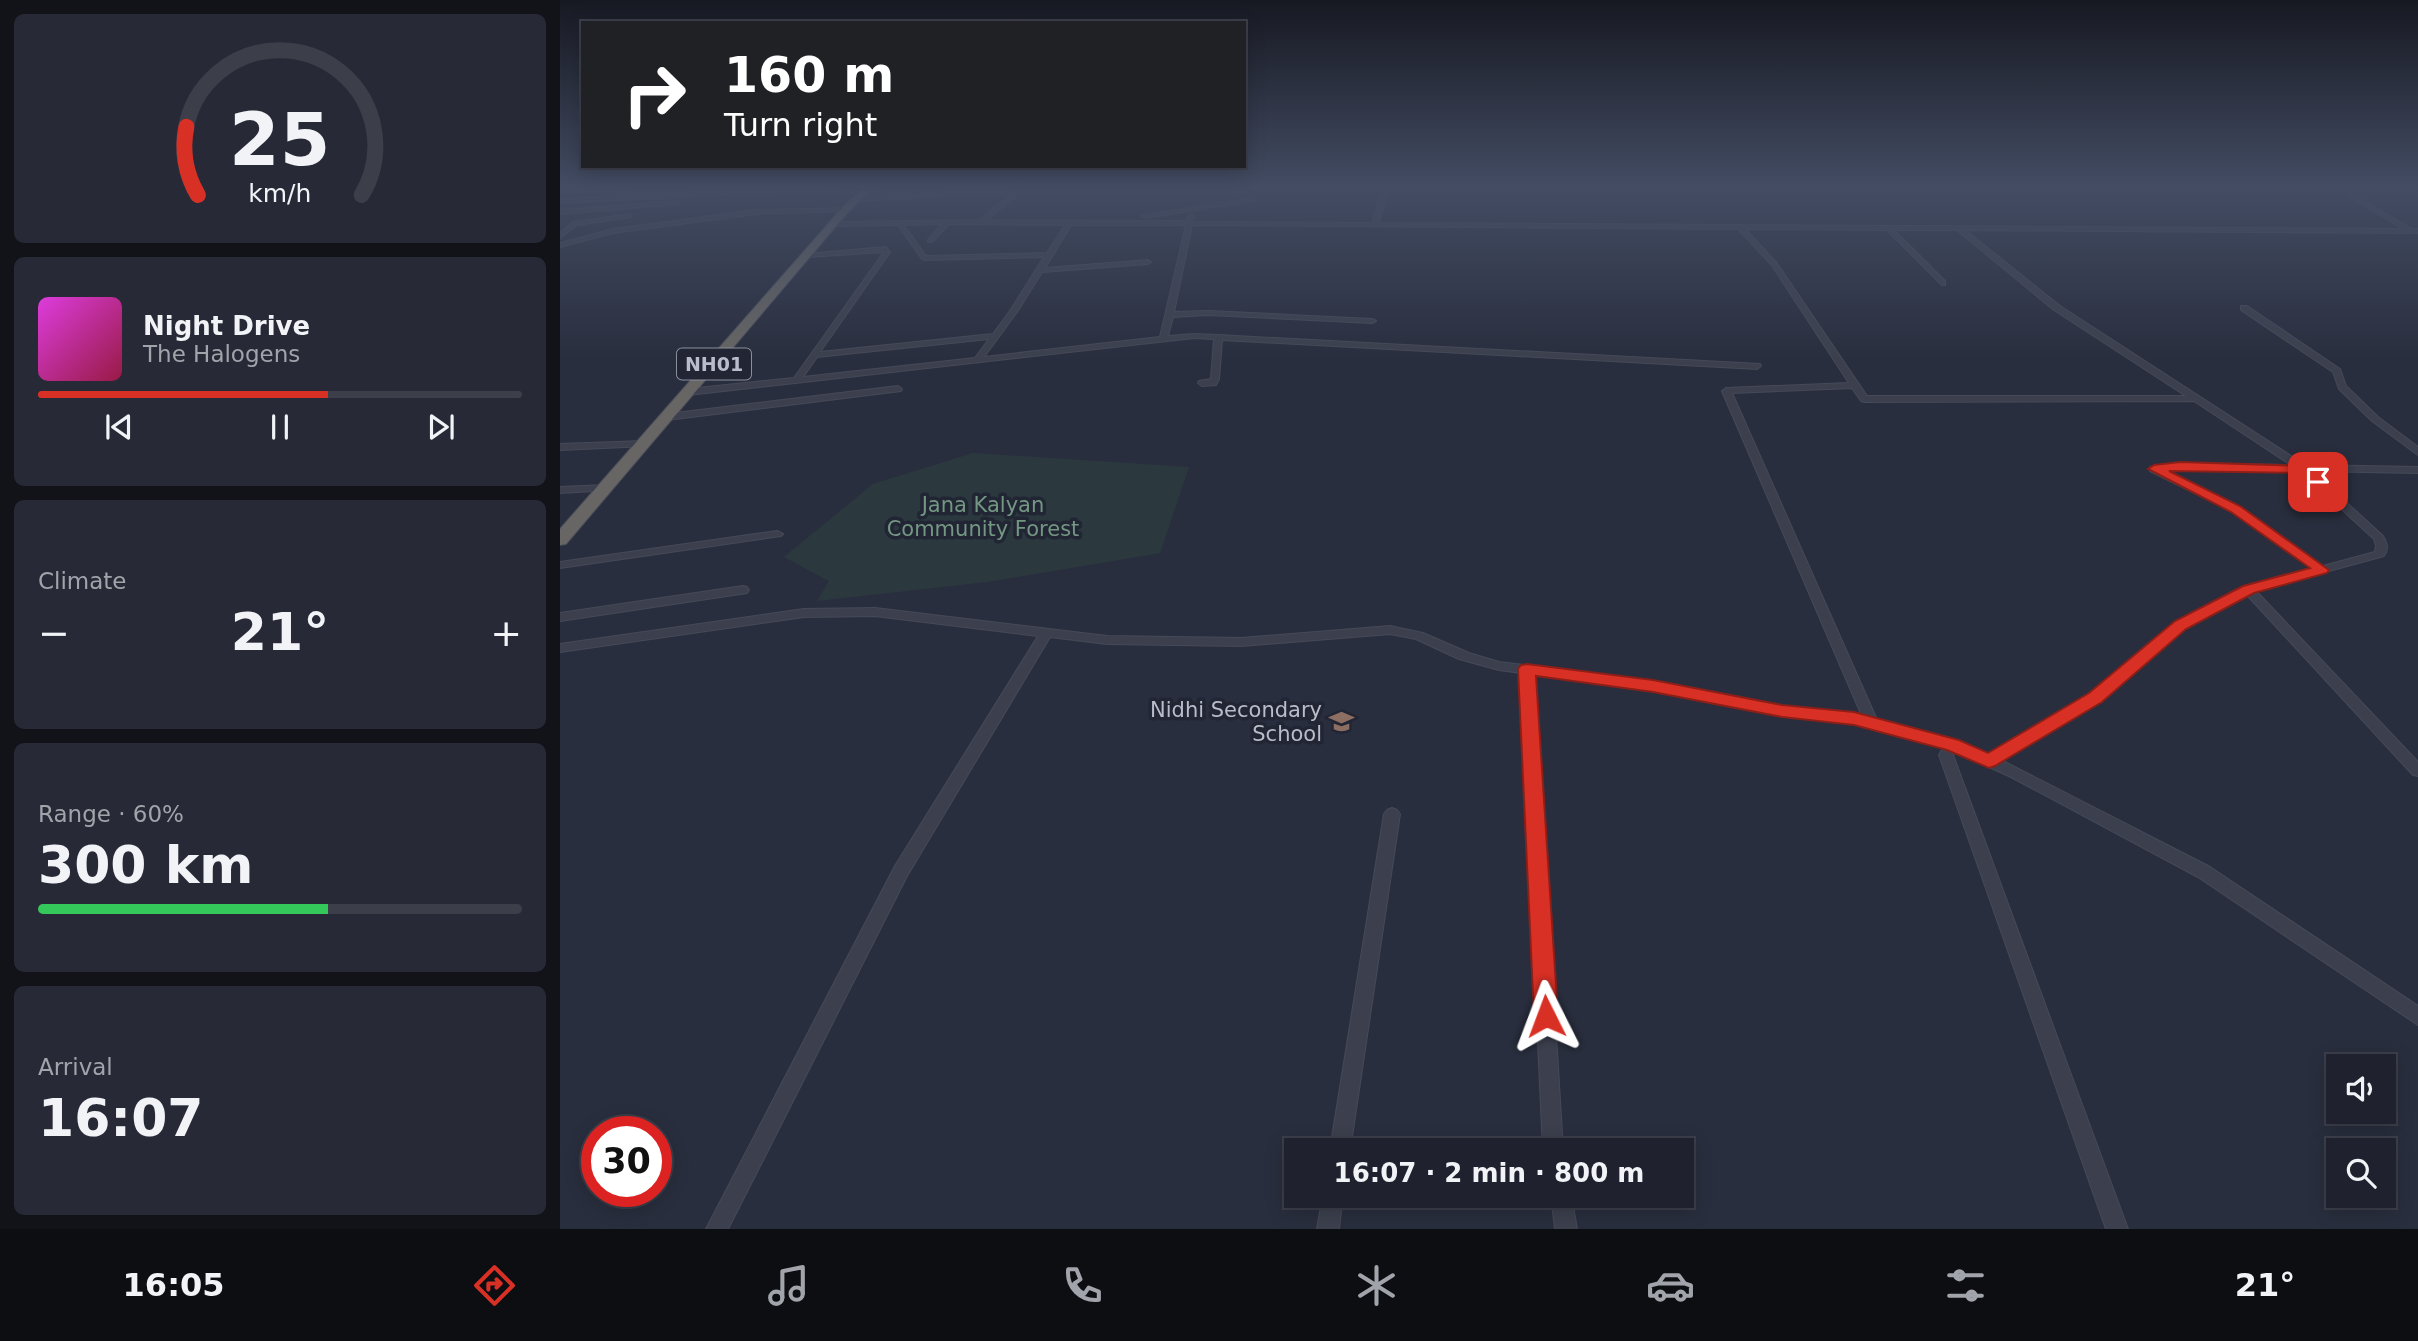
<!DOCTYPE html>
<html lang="en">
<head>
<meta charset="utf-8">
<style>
	:root { --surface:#1f222e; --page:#272a36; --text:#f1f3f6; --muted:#a1a4aa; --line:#3c3f4a; --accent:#d93025 }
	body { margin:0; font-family:"DejaVu Sans",sans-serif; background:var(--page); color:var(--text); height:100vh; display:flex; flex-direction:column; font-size:26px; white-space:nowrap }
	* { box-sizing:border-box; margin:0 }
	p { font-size:23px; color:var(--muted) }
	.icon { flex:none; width:38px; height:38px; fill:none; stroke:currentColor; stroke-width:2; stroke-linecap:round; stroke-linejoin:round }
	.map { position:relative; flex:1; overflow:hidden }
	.side { display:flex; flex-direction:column; gap:14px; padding:14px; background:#111319; width:560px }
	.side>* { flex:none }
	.hud { position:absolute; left:21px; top:21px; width:665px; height:147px; border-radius:0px; box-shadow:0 4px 18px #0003,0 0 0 2px var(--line); background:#202124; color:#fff; overflow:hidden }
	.tools { position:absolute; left:1766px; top:1054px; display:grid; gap:14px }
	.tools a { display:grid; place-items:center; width:70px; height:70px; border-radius:0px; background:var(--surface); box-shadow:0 4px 18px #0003,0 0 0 2px var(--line); font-size:35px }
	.speed { position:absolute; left:21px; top:1116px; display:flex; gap:14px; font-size:35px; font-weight:700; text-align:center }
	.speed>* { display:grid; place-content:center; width:91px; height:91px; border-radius:50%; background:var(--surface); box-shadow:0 4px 18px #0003,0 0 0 2px var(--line); line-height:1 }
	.speed .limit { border:10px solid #d22; background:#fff; color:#111 }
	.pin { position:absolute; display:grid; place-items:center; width:60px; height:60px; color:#fff; margin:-30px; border-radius:14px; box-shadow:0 4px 10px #0006 }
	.me { position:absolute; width:77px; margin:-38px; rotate:357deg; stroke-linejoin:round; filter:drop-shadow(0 0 5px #0008) }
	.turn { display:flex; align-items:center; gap:24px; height:147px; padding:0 28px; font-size:32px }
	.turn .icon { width:91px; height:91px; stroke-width:2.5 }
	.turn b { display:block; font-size:49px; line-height:60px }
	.big { font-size:52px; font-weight:700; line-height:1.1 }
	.side .tile { flex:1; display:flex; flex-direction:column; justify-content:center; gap:10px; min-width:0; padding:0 24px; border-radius:10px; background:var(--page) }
	.side .dial { align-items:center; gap:0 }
	.dial svg { height:182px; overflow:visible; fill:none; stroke:var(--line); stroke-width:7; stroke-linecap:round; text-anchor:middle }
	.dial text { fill:var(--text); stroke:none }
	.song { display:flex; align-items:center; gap:21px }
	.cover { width:84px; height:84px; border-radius:10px; background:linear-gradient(135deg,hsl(300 70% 55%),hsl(340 70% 35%)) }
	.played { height:7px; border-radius:4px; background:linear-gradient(90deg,var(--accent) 60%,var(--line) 60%) }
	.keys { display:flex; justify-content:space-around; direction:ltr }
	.heat { display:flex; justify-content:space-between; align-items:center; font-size:38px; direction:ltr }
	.charge { height:10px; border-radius:5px; background:linear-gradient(90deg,#34c759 60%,var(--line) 0) }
	.trip { position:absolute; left:724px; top:1138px; width:410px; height:70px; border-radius:0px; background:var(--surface); box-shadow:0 4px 18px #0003,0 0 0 2px var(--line); font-weight:700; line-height:70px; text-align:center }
	.menu { display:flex; height:112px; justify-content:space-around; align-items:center; background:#0c0e12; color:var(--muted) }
	.menu .icon { width:49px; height:49px }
	.menu .current { color:var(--accent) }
	.menu b { font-size:32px; color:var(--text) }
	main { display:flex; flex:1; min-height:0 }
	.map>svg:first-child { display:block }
	.green { fill:#2b393f }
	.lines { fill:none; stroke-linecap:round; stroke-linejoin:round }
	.minor-casing { stroke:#464957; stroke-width:2 }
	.trunk-casing { stroke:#474b59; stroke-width:2 }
	.minor { fill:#3c404e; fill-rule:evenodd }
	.trunk { fill:#676664; fill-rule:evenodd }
	.route { fill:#d93025; stroke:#8d1f18; stroke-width:2 }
	.labels { text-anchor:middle; stroke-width:7; stroke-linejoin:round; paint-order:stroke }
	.shield { fill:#212534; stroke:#8b8f9c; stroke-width:2 }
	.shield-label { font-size:19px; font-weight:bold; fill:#b9bcc9 }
	.park-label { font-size:21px; fill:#739782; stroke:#212534 }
	.poi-label { font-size:21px; fill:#b9bcc9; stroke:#212534; text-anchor:end }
</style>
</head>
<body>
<main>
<section class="side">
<div class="tile dial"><svg viewBox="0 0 100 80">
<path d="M14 69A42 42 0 1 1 86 69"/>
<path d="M14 69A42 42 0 0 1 9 39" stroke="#d93025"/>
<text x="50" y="56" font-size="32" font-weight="700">25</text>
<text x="50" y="72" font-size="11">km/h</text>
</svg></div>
<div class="tile">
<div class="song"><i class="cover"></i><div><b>Night Drive</b><p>The Halogens</p></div></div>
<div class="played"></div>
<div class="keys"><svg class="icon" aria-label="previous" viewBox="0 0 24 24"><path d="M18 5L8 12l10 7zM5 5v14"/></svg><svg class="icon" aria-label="pause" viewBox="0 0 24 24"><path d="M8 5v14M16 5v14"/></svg><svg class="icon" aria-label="next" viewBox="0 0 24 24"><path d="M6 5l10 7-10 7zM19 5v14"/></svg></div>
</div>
<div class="tile"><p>Climate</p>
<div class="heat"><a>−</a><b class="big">21°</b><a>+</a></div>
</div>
<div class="tile"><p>Range · 60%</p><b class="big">300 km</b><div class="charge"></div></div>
<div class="tile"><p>Arrival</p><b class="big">16:07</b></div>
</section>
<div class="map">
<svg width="1858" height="1229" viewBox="0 0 1858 1229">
	<rect width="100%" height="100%" fill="#292e3e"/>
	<!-- green -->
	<path class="green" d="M 413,453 L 629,467 L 600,553 L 427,582 L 257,601 L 269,581 L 224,557 L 313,484 Z"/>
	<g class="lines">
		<defs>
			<path id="minor" d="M 66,188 L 63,190 L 0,193 L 0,189 Z
				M 235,188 L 276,188 L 273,190 L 0,203 L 0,199 Z
				M 823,188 L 829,188 L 819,223 L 1843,229 L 1776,188 L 1783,188 L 1852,229 L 1858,229 L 1858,233 L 1405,230 L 1500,306 L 1745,465 L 1858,467 L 1858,473 L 1752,471 L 1823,536 C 1827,543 1829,549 1824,556 L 1696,591 L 1858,762 L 1858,776 L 1853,775 L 1687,595 L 1624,628 L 1541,700 L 1441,760 L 1650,867 L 1858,1006 L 1858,1025 L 1638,877 L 1451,777 L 1396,752 L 1393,755 L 1568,1229 L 1546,1229 L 1379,755 L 1383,748 L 1294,724 L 1222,716 L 1092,691 L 974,675 L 1003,1150 L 983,1150 L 961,673 L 939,670 L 899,659 L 856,639 L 830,634 L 681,646 L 547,644 L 490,637 L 347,876 L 168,1229 L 146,1229 L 335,866 L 478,636 L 315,616 L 244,617 L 0,652 L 0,644 L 244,609 L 315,608 L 547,636 L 681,638 L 830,626 L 863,633 L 909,653 L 939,662 L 1092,681 L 1222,706 L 1302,716 L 1162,391 L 1166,388 L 1289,383 L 1211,264 L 1178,229 L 632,225 L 614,312 L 648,311 L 812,319 L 816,321 L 812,323 L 648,315 L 613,317 L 608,336 L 634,334 L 658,335 L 1200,364 L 1201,366 L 1197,369 L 662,340 L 659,379 L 656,385 L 642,386 L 638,383 L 639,381 L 651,379 L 654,339 L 634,338 L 128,395 L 124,392 L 128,389 L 234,378 L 324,252 L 248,257 L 246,256 L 246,254 L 326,247 L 330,252 L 260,352 L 433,334 L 450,311 L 484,257 L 364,260 L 362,259 L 338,225 L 275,226 L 272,224 L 275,222 L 419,220 L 448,197 L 438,194 L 297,201 L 295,198 L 438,190 L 455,195 L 455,197 L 427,220 L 627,221 L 628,216 L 631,214 L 634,216 L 633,222 L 812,223 ZM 382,224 L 368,240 L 368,242 L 372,242 L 389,224 L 505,225 L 487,253 L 366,256 L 344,225 ZM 511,225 L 626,225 L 600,337 L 424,357 L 457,312 L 482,272 L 588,264 L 591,262 L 588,260 L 485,268 ZM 1185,229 L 1327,230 L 1382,285 L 1385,285 L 1385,281 L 1334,230 L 1397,230 L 1494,310 L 1626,396 L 1307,396 L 1216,262 ZM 429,339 L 415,358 L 243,377 L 257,357 ZM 1292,388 L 1301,401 L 1304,402 L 1634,401 L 1731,465 L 1620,463 L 1590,467 L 1590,471 L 1671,511 L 1752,568 L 1684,586 L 1616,622 L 1531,694 L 1428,755 L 1398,741 L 1317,720 L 1172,393 ZM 1620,469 L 1740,471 L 1814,539 L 1816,546 L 1815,552 L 1763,566 L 1679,507 L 1606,471 Z
				M 691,198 L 693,201 L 585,218 L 582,216 Z
				M 118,201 L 120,204 L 0,214 L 0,210 Z
				M 285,208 L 287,211 L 197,214 L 53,233 L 0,247 L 0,243 L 53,229 L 197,210 Z
				M 70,214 L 72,217 L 17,225 L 0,238 L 0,233 L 13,222 Z
				M 1681,306 L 1687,306 L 1780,369 L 1786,386 L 1818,417 L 1858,447 L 1858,455 L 1812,421 L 1779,389 L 1773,372 L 1681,310 Z
				M 338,386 L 342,389 L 341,391 L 107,420 L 102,417 L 107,414 Z
				M 84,441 L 89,444 L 87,446 L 0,450 L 0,444 Z
				M 47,485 L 51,486 L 51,490 L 0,493 L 0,487 Z
				M 217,531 L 223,534 L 221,536 L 0,568 L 0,562 Z
				M 183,586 L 187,587 L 189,590 L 187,593 L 0,621 L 0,613 Z
				M 832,808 L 837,810 L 840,814 L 790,1150 L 770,1150 L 824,814 L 827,810 Z
				M 763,1195 L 783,1195 L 779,1229 L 757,1229 Z
				M 991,1195 L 1011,1195 L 1017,1229 L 995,1229 Z"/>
			<path id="trunk" d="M 303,188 L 313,188 L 288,212 L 6,544 L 0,545 L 0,529 L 282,208 Z"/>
		</defs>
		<!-- minor casing -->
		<use href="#minor" class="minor-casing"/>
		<!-- trunk casing -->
		<use href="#trunk" class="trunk-casing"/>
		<!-- minor -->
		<use href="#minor" class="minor"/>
		<!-- trunk -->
		<use href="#trunk" class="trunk"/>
	</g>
	<!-- sky -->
	<linearGradient id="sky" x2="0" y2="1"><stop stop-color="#171922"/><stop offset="0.52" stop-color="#434c63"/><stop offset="1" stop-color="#434c63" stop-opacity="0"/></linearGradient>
	<rect width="1858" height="360" fill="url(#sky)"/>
	<!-- route -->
	<path class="route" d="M 1620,462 L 1748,466 L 1762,480 L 1762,485 L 1753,485 L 1740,473 L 1609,471 L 1680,506 L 1769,570 L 1767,573 L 1694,593 L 1626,629 L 1542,702 L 1435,766 L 1429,768 L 1387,750 L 1294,725 L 1222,717 L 1093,692 L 976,676 L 998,1016 L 994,1024 L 986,1027 L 978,1024 L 974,1016 L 958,669 L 961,665 L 967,664 L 1093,680 L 1222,705 L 1294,712 L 1399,740 L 1428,753 L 1529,693 L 1615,621 L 1683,586 L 1750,568 L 1671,512 L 1588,469 L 1594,465 Z"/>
	<!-- icons -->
	<defs>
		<symbol id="school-bare" viewBox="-9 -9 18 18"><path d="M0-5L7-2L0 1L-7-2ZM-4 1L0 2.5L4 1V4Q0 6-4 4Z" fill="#8d6e63" stroke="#212534" stroke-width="2.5" paint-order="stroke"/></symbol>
	</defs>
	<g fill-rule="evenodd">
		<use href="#school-bare" x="764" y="704" width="35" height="35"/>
	</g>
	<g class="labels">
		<!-- shield labels -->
		<rect class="shield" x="117" y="348.5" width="74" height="31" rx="5"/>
		<g class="shield-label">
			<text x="154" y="371">NH01</text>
		</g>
		<!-- park labels -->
		<g class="park-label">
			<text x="423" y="512">Jana Kalyan<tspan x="423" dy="24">Community Forest</tspan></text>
		</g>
		<!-- poi labels -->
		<g class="poi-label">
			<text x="762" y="717">Nidhi Secondary<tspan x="762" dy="24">School</tspan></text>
		</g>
	</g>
</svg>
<div class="tools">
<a><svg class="icon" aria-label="sound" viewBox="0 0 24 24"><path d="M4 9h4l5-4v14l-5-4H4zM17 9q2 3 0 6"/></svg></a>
<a><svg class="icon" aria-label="search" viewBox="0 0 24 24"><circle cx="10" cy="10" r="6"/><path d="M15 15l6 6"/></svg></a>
</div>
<div class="speed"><div class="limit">30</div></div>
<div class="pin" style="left:1758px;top:482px;background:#d93025"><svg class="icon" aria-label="arrive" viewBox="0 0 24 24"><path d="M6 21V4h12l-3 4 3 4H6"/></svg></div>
<svg class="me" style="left:986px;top:1016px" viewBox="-20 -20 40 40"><path d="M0-17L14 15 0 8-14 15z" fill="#d93025" stroke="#fff" stroke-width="4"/></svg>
<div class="trip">16:07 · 2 min · 800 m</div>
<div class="hud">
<div class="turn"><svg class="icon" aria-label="right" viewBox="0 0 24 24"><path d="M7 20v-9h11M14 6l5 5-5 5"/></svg><div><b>160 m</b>Turn right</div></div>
</div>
</div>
</main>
<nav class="menu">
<b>16:05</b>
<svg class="icon current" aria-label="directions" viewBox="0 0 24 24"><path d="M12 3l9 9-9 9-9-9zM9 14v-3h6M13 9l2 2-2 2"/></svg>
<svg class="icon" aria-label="music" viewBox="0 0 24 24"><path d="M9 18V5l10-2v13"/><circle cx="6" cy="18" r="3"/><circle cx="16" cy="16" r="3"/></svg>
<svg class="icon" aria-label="phone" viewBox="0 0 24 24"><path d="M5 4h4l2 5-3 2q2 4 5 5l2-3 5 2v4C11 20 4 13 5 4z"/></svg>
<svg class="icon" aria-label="climate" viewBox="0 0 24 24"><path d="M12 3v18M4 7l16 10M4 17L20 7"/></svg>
<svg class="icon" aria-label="car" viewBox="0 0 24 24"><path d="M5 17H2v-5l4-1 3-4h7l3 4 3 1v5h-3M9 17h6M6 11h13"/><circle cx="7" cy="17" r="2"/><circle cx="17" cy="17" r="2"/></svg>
<svg class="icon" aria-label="filters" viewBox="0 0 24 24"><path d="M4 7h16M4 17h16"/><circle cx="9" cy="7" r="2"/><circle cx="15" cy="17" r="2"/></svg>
<b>21°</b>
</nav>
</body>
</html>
